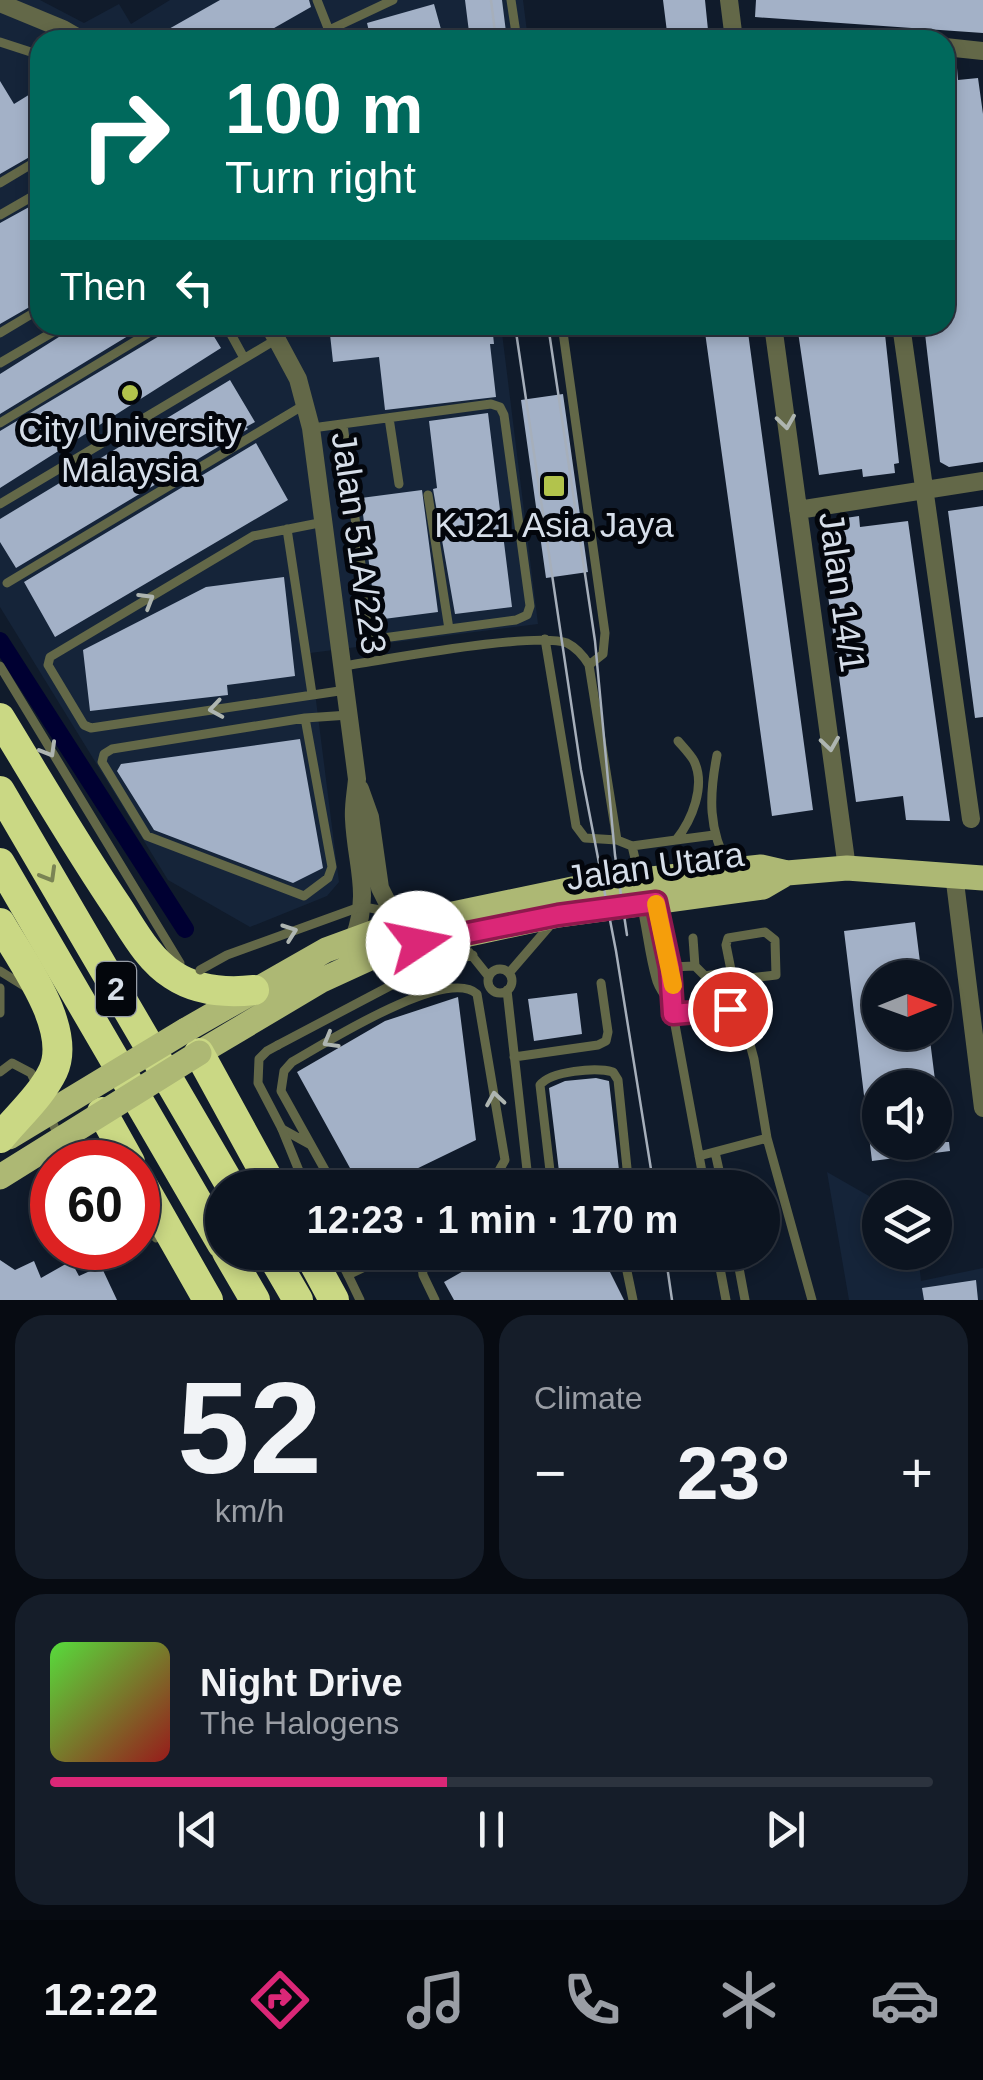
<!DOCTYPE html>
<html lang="en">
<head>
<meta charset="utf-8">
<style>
	:root { --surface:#0c1420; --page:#151d29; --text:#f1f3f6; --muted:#9a9ea5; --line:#2c333e; --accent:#db2777 }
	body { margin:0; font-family:Arial,sans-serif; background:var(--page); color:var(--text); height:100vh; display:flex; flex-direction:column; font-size:38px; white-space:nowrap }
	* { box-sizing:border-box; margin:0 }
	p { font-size:32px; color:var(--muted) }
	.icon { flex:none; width:55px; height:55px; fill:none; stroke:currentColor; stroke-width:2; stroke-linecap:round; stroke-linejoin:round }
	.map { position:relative; height:1300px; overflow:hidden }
	.side { display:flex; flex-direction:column; gap:15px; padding:15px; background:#070b12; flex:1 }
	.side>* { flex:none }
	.top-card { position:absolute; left:30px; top:30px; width:925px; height:305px; border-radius:30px; box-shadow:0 5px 15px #0003,0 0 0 2px var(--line); background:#00695c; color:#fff; overflow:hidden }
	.needle { width:65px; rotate:89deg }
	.buttons { position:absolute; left:862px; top:960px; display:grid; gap:20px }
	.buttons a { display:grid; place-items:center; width:90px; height:90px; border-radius:50%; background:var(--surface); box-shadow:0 5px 15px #0003,0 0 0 2px var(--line); font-size:50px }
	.speed { position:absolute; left:30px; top:1140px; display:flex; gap:20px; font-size:50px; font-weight:700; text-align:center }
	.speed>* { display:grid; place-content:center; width:130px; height:130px; border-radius:50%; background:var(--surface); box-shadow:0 5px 15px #0003,0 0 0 2px var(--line); line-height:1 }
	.speed .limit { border:15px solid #d22; background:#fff; color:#111 }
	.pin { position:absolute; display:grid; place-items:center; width:85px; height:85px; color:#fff; margin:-42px; border:5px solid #fff; border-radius:50%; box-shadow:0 2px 10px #0007 }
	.me { position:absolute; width:110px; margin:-55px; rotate:79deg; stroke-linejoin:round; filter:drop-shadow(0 0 8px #0008) }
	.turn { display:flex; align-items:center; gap:35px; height:210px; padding:0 30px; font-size:45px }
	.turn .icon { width:130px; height:130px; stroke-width:2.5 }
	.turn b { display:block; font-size:70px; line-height:85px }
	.then { display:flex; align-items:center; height:95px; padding:0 30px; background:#0003; gap:20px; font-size:38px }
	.big { font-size:75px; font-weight:600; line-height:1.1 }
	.side .widget { flex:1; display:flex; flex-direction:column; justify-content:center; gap:15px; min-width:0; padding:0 35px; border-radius:30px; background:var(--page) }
	.side .dial { align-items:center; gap:0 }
	.dial b { font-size:130px; line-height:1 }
	.song { display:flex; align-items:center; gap:30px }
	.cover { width:120px; height:120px; border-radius:15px; background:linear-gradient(135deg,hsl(110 70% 55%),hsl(0 70% 35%)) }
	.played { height:10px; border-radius:5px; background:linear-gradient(90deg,var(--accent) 45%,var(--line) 45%) }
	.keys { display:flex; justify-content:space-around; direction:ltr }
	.heat { display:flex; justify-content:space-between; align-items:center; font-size:55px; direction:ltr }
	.side .tiles { flex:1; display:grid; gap:15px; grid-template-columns:1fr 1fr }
	.widget:last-child { grid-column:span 2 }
	.trip { position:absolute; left:205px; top:1170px; width:575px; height:100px; border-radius:50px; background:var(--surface); box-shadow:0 5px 15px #0003,0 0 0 2px var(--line); font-weight:600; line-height:100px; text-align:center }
	.tabs { display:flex; height:160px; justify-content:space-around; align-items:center; background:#05080d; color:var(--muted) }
	.tabs .icon { width:70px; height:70px }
	.tabs .current { color:var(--accent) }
	.tabs b { font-size:45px; color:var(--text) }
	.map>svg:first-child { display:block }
	.built { fill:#152439 }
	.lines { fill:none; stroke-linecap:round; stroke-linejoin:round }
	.canal { stroke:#000032; stroke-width:18 }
	.building { fill:#a3b1c7 }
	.lane { stroke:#636848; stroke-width:9 }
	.street { stroke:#636848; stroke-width:18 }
	.primary { stroke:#adb874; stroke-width:25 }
	.highway { stroke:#cad884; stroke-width:30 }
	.tram { stroke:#a6afbb; stroke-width:2.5 }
	.lane-bridge { stroke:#636848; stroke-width:9 }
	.primary-bridge { stroke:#adb874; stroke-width:25 }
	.highway-bridge { stroke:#cad884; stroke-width:30 }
	.oneway { stroke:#aeb5b1 }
	.oneway2 { stroke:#7a8454 }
	.route-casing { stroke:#8e194d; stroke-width:25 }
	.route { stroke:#db2777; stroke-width:18 }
	.slow { stroke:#f59e0b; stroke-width:18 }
	.poi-dot { fill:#b2c34c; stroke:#03060c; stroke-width:4 }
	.labels { text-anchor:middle; stroke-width:10; stroke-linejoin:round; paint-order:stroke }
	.shield { fill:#03060c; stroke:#979da7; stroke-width:2.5 }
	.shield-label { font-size:32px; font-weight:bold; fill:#d6dee9 }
	.poi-label { font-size:35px; fill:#d6dee9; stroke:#03060c }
	.street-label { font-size:35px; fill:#d6dee9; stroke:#03060c }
</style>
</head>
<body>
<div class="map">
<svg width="983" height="1300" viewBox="0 0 983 1300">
	<rect width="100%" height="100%" fill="#101b2b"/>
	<!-- built -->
	<path class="built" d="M 0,0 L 40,0 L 84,23 L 119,4 L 131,24 L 170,0 L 523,0 L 528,40 L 40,40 L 40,325 L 501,325 L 538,624 L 310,653 L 339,882 L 327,896 L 250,927 L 168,880 L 0,607 Z
		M 827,1172 L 869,1196 L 876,1236 L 880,1236 L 880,1252 L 918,1253 L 921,1281 L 983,1268 L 983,1300 L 849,1300 Z"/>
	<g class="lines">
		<!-- canal -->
		<path class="canal" d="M 0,641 L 185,929"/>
	</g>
	<!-- building -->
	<path class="building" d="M 220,0 L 309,0 L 311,7 L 253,40 L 173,40 L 167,30 Z
		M 465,0 L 502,0 L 507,40 L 470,40 Z
		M 663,0 L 705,0 L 709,40 L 668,40 Z
		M 756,0 L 983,0 L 983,33 L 755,17 Z
		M 434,4 L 444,40 L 371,40 L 367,23 Z
		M 957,68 L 958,80 L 978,78 L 983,114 L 983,462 L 949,467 L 940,462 L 924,325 L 945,325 L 945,70 Z
		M 0,81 L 14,104 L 40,88 L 40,151 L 0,174 Z
		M 40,201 L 40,301 L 0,324 L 0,223 Z
		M 78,325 L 146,325 L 0,414 L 0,374 Z
		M 170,325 L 207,325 L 221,348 L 0,488 L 0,431 L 166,332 Z
		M 329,325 L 492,325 L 494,344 L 490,344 L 496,397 L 385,410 L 379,357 L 333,362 Z
		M 704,325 L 747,325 L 813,810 L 772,816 Z
		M 797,325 L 884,325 L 899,463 L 894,464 L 895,473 L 863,477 L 862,469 L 819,475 Z
		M 230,380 L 255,422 L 246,427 L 248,429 L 16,568 L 0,542 L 0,519 Z
		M 563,394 L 588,572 L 546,578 L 521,400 Z
		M 488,413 L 512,607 L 455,614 L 433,489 L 437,488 L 429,421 Z
		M 256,443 L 288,500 L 55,637 L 24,582 Z
		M 422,490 L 438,612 L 376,620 L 361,498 Z
		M 983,506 L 983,717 L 975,718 L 948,511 Z
		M 859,516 L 860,527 L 908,521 L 950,821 L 906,820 L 903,796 L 856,802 L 818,522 Z
		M 284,577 L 295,676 L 227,685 L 228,695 L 90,711 L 83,650 L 206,587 Z
		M 300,739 L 323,868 L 293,883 L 154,830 L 117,771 L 121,764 Z
		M 915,922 L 922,978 L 880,978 L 880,1032 L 929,1032 L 936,1088 L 880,1088 L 880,1142 L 949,1142 L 950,1151 L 872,1161 L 844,931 Z
		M 577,993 L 582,1034 L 534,1041 L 528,999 Z
		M 458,997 L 476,1140 L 377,1188 L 361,1188 L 297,1072 L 385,1021 Z
		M 596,1078 L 609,1081 L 621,1188 L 561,1188 L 549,1088 L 565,1081 Z
		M 497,1252 L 600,1252 L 624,1300 L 454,1300 L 444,1282 Z
		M 0,1260 L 15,1270 L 34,1261 L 41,1278 L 71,1261 L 79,1276 L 101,1266 L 117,1300 L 0,1300 Z
		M 976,1280 L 978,1300 L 924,1300 L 922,1288 Z"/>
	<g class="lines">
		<!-- lane -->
		<path class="lane" d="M 317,0 L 328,28
			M 511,0 L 517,40
			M 308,40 L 393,0
			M 0,42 L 40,55
			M 0,183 L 40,159
			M 0,215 L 40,192
			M 226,325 L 244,358
			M 562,325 L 605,633 L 603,654 L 589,665
			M 0,333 L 40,309
			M 0,363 L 65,325
			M 389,418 L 399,484
			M 0,423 L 162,325
			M 312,428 L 491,404 L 500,407 L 504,415 L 530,606 L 527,615 L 516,620 L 383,638 L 374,635 L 369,627 L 343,424
			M 428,495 L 449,629
			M 0,504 L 277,339
			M 324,522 L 253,536 L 50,657 L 48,665 L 84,725 L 91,728 L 346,690
			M 287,529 L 312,694
			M 7,583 L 304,405
			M 545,639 L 576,826 L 585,838 L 617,840
			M 0,666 L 180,963
			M 343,666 C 385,660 535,631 567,643 C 577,648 583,655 589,665 L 617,840 L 632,846 L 639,875
			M 305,718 L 332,867 L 328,878 L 304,896 L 147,836 L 102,762 L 104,754 L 112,749 Z
			M 305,718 L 349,715
			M 717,755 C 709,796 708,830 729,867
			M 676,840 L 714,835
			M 632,846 L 676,840 C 692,820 706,786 694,761 C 690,754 683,747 678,741
			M 641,904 C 647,928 649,954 656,978 C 659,992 672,1001 673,1014 L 730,1009 L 742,1015 L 754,1059 L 767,1138 L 812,1300
			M 656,905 L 671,967 L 672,1006
			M 765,932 L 775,940 L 776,975 L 733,980 L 726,945 L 728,938 Z
			M 693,938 L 695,966
			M 469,952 L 489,977
			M 671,967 L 695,966 L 705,976 L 730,972
			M488 981a12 12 0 1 1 24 0a12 12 0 1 1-24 0Z
			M 0,971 L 29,989
			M 509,973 L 553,922
			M 0,988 L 0,1013
			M 507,990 L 529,1188
			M 673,1014 L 705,1188
			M 278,1045 L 426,967 L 473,955
			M 514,1057 L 598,1045 L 606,1041 L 608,1032 L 601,983
			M 0,1072 L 12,1063 L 31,1073 L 37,1086
			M 49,1114 L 69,1162
			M 282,1129 L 311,1145
			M 715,1152 L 723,1188
			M 699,1156 L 767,1138
			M 335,1188 L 281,1091 L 284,1071 L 292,1062 C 324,1044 446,966 477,994 L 505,1160 L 492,1183 L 483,1188
			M 513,1188 L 524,1180 L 551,1176
			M 552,1188 L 540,1085 C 551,1071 596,1067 613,1072 L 618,1080 L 629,1188
			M 138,1209 L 156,1238
			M 623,1252 L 633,1300
			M 717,1252 L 726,1300
			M 736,1252 L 745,1300
			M 348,1275 L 360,1300
			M 435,1300 L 423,1275 L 422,1266 L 443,1252"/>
		<!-- street -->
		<path class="street" d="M 729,0 L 734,40
			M 0,3 L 63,29 L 82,40
			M 945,47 L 983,51
			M 269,325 L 298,379 L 311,428 L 357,779 C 356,792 353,806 354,819 C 356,864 371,893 354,938
			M 773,325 L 847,868
			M 901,325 L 971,819
			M 798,510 L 983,481
			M 360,789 L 370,817 L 380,888 L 388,904 L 398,913 L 416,920
			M 954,874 L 983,1108"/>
		<!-- primary -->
		<path class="primary" d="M 186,1030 L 326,950 L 386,928 L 587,886 L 761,867 L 787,873 L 847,868 L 983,878
			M 199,1053 L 320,981 L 381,953 L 558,915 L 763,887 L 787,873"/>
		<!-- highway -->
		<path class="highway" d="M 0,718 C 39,782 77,847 119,909 C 134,932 149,960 173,975 C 197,991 226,993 254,990
			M 0,791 L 232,1188
			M 0,863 L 222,1244
			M 199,1053 L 273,1188
			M 102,1112 L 130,1162
			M 138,1177 L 208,1300
			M 227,1252 L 255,1300
			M 270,1252 L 298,1300
			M 308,1252 L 334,1300"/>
		<!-- tram -->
		<path class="tram" d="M 491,0 L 496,40
			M 515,325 L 581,770 L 616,951 L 654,1188
			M 548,325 L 595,641 L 615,855 L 627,935
			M 665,1252 L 672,1300"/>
		<!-- lane-bridge -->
		<path class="lane-bridge" d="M 200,970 L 227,955 L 357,908 C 411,903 413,956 417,996
			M 278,1045 L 267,1051 L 259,1059 L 258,1083 L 282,1129 L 306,1188
			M 336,1252 L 348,1275 L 396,1252"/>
		<!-- primary-bridge -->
		<path class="primary-bridge" d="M 9,1137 L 186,1030
			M 0,1177 L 199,1053"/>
		<!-- highway-bridge -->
		<path class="highway-bridge" d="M 0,923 C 21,960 73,1028 53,1071 C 41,1096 17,1117 0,1138"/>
	</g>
	<!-- one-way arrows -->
	<defs><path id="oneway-chevron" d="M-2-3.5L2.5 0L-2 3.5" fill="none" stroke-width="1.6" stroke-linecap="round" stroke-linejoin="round" transform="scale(2.5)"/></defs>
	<g class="oneway">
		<use href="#oneway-chevron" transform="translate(786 422) rotate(82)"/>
		<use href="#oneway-chevron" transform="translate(147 600) rotate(-31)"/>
		<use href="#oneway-chevron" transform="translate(216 709) rotate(171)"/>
		<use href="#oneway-chevron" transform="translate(830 744) rotate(82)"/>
		<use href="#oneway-chevron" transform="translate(49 750) rotate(60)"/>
		<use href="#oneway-chevron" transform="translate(290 932) rotate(-20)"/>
		<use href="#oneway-chevron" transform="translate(330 1041) rotate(150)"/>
		<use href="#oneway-chevron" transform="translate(495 1099) rotate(-99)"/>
	</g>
	<use class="oneway2" href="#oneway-chevron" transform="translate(49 875) rotate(60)"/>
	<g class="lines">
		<defs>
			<path id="route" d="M 418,943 L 558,915 L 656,902 L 670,968 L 673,1014 L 730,1009"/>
		</defs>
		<!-- route casing -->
		<use href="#route" class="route-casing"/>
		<!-- route -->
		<use href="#route" class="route"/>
		<!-- slow -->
		<path class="slow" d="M 656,904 L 673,985"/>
	</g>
	<!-- markers -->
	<g class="poi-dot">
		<circle cx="130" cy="393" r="10"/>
		<rect x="542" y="474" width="24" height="24" rx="5"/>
	</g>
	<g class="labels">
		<!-- shield labels -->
		<rect class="shield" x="96" y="962" width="40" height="54" rx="8"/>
		<g class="shield-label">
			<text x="116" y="1000">2</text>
		</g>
		<!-- poi labels -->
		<g class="poi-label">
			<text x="130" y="442">City University<tspan x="130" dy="40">Malaysia</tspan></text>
			<text x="554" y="537">KJ21 Asia Jaya</text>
		</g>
		<!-- street labels -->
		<g class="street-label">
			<text transform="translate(359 543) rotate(82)" y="12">Jalan 51A/223</text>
			<text transform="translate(842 592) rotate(82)" y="12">Jalan 14/1</text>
			<text transform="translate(655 866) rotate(-8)" y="12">Jalan Utara</text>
		</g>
	</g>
</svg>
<div class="buttons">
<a><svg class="needle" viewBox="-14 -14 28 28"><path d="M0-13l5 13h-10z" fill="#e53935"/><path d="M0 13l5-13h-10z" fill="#9a9ea5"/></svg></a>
<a><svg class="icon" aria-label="sound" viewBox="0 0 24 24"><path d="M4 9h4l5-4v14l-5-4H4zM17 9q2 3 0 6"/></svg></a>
<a><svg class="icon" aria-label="layers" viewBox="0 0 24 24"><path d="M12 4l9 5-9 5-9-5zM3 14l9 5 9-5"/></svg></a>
</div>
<div class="speed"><div class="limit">60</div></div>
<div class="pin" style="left:730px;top:1009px;background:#d93025"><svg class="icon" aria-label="arrive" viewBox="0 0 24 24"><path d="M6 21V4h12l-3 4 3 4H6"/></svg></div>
<svg class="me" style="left:418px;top:943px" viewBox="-20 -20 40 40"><circle r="19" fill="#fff"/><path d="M0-13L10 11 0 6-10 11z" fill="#db2777"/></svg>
<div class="trip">12:23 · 1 min · 170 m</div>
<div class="top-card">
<div class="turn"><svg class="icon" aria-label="right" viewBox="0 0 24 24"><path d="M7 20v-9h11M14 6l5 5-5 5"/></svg><div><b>100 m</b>Turn right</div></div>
<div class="then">Then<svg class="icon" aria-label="left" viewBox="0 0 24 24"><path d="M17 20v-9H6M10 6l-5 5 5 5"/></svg></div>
</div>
</div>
<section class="side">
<div class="tiles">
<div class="widget dial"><b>52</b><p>km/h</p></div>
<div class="widget"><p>Climate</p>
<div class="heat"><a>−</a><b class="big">23°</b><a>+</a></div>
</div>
<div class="widget">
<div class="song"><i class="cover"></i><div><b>Night Drive</b><p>The Halogens</p></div></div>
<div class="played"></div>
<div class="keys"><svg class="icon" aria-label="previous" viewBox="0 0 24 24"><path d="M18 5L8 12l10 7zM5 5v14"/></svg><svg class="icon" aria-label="pause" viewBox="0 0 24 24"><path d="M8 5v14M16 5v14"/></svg><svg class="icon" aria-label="next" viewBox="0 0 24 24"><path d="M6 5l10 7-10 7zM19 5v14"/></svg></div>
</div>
</div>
</section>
<nav class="tabs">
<b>12:22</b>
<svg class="icon current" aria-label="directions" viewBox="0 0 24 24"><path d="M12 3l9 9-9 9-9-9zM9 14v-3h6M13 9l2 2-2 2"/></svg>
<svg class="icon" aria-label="music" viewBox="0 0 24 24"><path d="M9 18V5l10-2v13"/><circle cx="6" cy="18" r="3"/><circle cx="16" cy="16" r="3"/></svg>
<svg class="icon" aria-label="phone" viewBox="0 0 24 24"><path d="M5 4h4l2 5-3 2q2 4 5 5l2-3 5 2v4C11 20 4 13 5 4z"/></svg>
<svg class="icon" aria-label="climate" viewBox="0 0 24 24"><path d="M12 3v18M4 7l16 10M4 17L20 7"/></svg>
<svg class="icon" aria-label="car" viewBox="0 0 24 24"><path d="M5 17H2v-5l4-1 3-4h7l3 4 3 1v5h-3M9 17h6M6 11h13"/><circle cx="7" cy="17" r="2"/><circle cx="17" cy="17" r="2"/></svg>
</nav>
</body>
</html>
